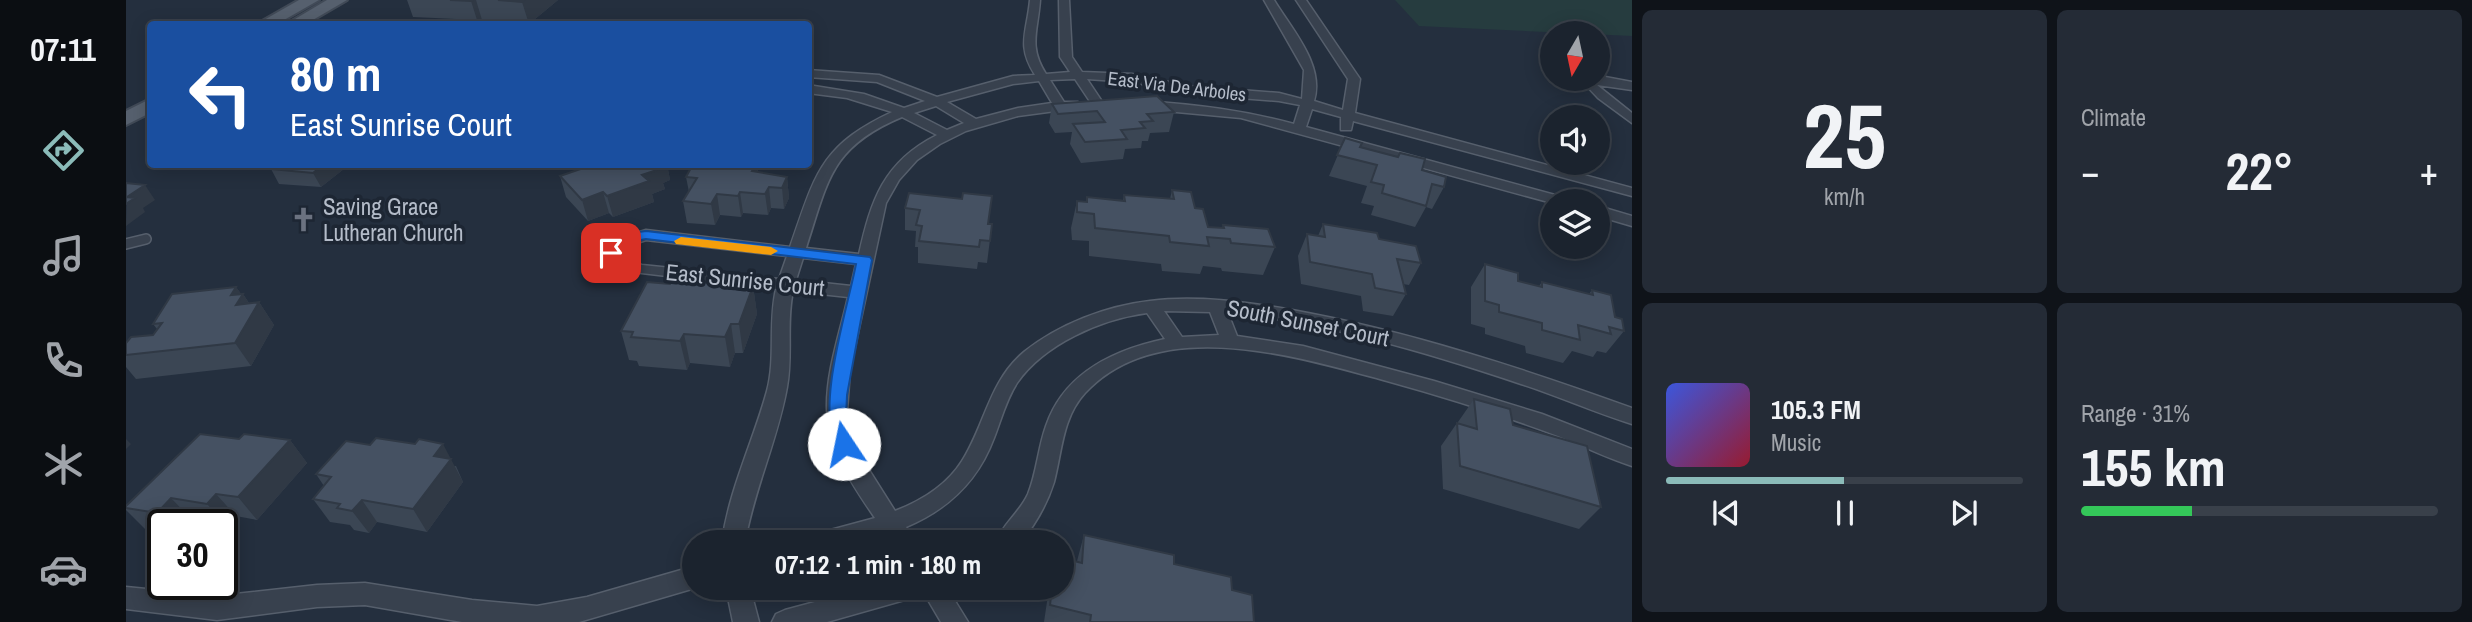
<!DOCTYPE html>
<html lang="en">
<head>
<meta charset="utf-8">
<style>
	:root { --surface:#1b232e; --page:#242b36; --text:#f1f3f6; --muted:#a0a4aa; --line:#39404a; --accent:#8bbbb9 }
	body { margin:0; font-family:"Archivo Narrow",sans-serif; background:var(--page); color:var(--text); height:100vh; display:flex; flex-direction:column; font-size:26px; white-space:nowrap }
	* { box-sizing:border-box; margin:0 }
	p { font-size:23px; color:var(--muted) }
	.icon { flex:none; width:38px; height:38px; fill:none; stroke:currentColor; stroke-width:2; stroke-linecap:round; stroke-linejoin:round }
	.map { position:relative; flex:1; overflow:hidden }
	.side { display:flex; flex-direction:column; gap:10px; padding:10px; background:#0f1319; width:840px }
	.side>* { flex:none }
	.hud { position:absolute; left:21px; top:21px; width:665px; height:147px; border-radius:7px; box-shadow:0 4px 18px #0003,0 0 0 2px var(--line); background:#1a4fa0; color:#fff; overflow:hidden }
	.needle { width:46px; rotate:189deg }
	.fabs { position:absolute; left:1414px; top:21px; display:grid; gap:14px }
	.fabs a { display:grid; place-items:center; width:70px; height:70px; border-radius:50%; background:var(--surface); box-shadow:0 4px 18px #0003,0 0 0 2px var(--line); font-size:35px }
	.speed { position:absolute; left:21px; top:509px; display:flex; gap:14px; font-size:35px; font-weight:700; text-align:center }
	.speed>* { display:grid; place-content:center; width:91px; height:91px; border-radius:50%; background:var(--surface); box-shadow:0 4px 18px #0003,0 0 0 2px var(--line); line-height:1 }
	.speed .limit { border:4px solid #111; border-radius:10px; background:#fff; color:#111 }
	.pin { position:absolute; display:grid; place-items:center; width:60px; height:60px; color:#fff; margin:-30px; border-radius:14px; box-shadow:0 4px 10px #0006 }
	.me { position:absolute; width:77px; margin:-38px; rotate:349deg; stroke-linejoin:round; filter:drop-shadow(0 0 5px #0008) }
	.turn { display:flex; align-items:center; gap:24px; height:147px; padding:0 28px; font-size:32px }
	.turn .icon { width:91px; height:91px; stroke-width:2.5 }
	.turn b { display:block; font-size:49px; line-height:60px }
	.big { font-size:52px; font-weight:800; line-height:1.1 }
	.side .widget { flex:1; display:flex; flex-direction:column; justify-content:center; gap:10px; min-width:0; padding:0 24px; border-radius:10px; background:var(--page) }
	.side .dial { align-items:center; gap:0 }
	.dial b { font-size:91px; line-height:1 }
	.song { display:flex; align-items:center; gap:21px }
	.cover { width:84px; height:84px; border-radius:10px; background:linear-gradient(135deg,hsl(230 70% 55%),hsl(350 70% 35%)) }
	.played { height:7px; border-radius:4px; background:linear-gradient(90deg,var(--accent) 50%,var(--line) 50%) }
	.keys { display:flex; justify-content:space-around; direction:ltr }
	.heat { display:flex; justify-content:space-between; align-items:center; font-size:38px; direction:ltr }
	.charge { height:10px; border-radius:5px; background:linear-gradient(90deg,#34c759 31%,var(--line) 0) }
	.side .tiles { flex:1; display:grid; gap:10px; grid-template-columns:repeat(2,1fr) }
	.trip { position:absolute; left:556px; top:530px; width:392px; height:70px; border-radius:35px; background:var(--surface); box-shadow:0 4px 18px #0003,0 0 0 2px var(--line); font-weight:800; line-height:70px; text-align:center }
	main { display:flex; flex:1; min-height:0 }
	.tabs { display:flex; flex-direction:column; width:126px; justify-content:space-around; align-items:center; background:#0b0e12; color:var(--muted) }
	.tabs .icon { width:49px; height:49px }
	.tabs .on { color:var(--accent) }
	.tabs b { font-size:32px; color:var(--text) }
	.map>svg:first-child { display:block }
	.green { fill:#263c3f }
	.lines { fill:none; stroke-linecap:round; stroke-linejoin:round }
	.lane-far1-casing { stroke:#565f6c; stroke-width:10 }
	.lane-casing { stroke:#565f6c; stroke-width:12 }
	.street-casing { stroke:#565f6c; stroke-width:3 }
	.primary-casing { stroke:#414a57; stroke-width:4 }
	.lane-far1 { stroke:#38414e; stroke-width:7 }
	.lane { stroke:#38414e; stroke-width:9 }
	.street { fill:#38414e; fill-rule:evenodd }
	.primary { fill:#56606e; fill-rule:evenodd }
	.wall { fill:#3b4654 }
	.shaded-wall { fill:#303945 }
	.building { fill:#455162; stroke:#303945; stroke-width:2 }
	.route { fill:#1a73e8; stroke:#114b97; stroke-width:2 }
	.slow { fill:#f59e0b }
	.labels { text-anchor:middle; stroke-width:7; stroke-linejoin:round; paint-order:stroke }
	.far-street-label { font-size:19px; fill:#b4bcc9; stroke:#1d2633 }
	.poi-label { font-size:23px; fill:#b4bcc9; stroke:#1d2633; text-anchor:start }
	.street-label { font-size:23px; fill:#b4bcc9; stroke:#1d2633 }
</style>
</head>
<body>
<main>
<nav class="tabs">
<b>07:11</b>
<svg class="icon on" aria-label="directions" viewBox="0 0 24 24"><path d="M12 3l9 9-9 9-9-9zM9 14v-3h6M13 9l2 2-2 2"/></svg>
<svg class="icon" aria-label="music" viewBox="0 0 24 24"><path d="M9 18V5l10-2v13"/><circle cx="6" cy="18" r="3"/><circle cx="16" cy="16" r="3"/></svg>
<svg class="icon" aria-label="phone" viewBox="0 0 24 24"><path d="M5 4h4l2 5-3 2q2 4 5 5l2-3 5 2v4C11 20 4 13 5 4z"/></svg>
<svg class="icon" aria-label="climate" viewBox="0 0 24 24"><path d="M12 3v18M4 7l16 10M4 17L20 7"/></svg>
<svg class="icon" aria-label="car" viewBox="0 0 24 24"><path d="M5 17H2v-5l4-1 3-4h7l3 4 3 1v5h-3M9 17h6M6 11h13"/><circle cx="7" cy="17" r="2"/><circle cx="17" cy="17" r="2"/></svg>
</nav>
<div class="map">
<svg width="1506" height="622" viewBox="0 0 1506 622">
	<rect width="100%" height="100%" fill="#242f3e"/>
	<!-- green -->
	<path class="green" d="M 1269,0 L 1506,0 L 1506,36 L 1293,26 Z"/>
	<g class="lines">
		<defs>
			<path id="lane-far1" d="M 16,240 L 20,239"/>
			<path id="lane" d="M 0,244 L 20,239"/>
			<path id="street" d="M 904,0 L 914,0 C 912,31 902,46 920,74 L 944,72 L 934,57 L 933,0 L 943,0 L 946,57 L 956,72 L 1006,74 L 1062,86 L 1153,93 L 1176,99 L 1178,70 L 1138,0 L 1148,0 C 1166,30 1199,65 1188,101 L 1217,110 L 1222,79 L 1170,0 L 1180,0 L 1234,79 L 1229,113 L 1506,188 L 1506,196 L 1227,121 L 1225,130 L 1215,130 L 1215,117 L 1186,109 L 1180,127 L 1440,198 L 1442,201 L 1426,203 L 1115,118 L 1018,109 L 1012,105 L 1018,101 C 1073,105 1115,110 1168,124 L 1174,105 L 1153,101 L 1062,94 L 1006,82 L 961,79 L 977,103 L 971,107 L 967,106 L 949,79 L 924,80 L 938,102 L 952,102 L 952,108 L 892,116 L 840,131 L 814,144 L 791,160 L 773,180 L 760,203 L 724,370 L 721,411 L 733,454 L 769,511 C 795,501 821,485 836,461 C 859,425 863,381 898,352 C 933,324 980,306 1024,301 C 1070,295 1120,302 1166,310 C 1282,331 1395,368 1506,408 L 1506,424 C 1468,412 1432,396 1395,384 C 1300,352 1202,323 1102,313 L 1111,336 L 1177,346 L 1308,381 L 1416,414 L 1506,449 L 1506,466 C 1481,458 1457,446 1432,436 C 1376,415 1319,397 1261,381 C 1172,357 1033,313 959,393 C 936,418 936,452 928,482 C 921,504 909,525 895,542 L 870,542 C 876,525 894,512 902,494 C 911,472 912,448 920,426 C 938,373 987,350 1039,339 L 1021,313 C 975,319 918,344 891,383 C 880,400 875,420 868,438 C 852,481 823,509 780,527 L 789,542 L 765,542 L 760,534 L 733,542 L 683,542 L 686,535 L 749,518 C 728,487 701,449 701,409 C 700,372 714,333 722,297 L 667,291 C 660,323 667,355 661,387 C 652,439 628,489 619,542 L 596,542 C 603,490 627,442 641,391 C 650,358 642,323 650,289 L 490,270 L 484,269 L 476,260 L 486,241 L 520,230 L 664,247 C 689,176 693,146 766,112 L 721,98 L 682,93 L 682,85 L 738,94 L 778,108 L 799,101 L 751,82 L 682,77 L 682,70 L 753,75 L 811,97 L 887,76 L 909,75 C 890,45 901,33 904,0 ZM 913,81 L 926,103 L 892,108 L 850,119 L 821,102 L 887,84 ZM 810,106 L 838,123 L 821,130 L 788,113 ZM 776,117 L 811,135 C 757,162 745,201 733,254 L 680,248 C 702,181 704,147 776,117 ZM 520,240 L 661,256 L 653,279 L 516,265 L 492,259 L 497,248 ZM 677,258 L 730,264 L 725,286 L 670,280 ZM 1038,311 L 1084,312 L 1093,335 L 1056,337 Z
				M 1474,76 L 1506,82 L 1506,90 L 1471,85 L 1506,113 L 1506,123 L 1472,98 L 1458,83 Z
				M 1472,206 L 1506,216 L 1506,226 L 1472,216 Z
				M 569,566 L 569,588 L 453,622 L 336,622 L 239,605 L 191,607 L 91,620 L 0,609 L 0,587 L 91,596 L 191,585 L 239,583 L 346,600 L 411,606 L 461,597 Z
				M 600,588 L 624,588 L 633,622 L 607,622 Z
				M 741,588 L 794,588 L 791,596 L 782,599 L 701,622 L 646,622 L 650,614 L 659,610 Z
				M 795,588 L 821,588 L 842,622 L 815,622 Z"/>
			<path id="primary" d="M 173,0 L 193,0 L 151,24 L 131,24 Z
				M 201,0 L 221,0 L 180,24 L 165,24 L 164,22 Z
				M 24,99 L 24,113 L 0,125 L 0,111 Z"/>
		</defs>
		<!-- lane-far1 casing -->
		<use href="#lane-far1" class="lane-far1-casing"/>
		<!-- lane casing -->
		<use href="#lane" class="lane-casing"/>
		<!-- street casing -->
		<use href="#street" class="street-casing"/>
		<!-- primary casing -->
		<use href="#primary" class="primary-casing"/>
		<!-- lane-far1 -->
		<use href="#lane-far1" class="lane-far1"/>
		<!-- lane -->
		<use href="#lane" class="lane"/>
		<!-- street -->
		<use href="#street" class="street"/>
		<!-- primary -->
		<use href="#primary" class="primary"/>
	</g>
	<!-- wall -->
	<path class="wall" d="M 281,0 L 432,0 L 403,24 L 356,20 L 352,23 L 331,22 L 330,19 L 287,17 Z
		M 926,104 L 1048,112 L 1043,132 L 1024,133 L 1022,141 L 1016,141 L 1015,148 L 999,149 L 997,159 L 955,163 L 944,144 L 946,132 L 929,133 L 923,123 Z
		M 1219,138 L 1234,147 L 1296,170 L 1318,187 L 1306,209 L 1300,207 L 1289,227 L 1245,215 L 1248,206 L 1235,203 L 1241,186 L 1203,176 Z
		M 469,164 L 541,164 L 544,180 L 537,183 L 539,189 L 526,194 L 528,202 L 487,217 L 483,213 L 462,221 L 440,197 L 434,176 Z
		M 611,164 L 631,164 L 632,172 L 661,177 L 663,198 L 658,209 L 645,208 L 642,215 L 617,213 L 615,217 L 594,215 L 589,225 L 561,223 L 557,201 L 563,192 L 560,177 Z
		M 223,165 L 195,187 L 153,184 L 145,169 Z
		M 1046,190 L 1069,208 L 1082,227 L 1096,228 L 1097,225 L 1149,247 L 1137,275 L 1096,271 L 1095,268 L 1077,266 L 1074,274 L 1036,271 L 1035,264 L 963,256 L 963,241 L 946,240 L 945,228 L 951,201 L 960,201 L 961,197 L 997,200 L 998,195 L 1044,199 Z
		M 783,193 L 863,224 L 866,224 L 861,263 L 852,262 L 851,269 L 792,263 L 792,247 L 789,247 L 790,231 L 779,230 L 779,208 Z
		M 1197,224 L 1253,239 L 1295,263 L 1283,285 L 1277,284 L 1280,294 L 1267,316 L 1237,311 L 1235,296 L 1175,284 L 1172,256 L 1181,234 L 1192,236 Z
		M 1359,264 L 1392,281 L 1413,286 L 1416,282 L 1463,294 L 1466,290 L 1489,317 L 1498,331 L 1480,353 L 1471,351 L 1467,357 L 1446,351 L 1437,363 L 1400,353 L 1399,346 L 1359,334 L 1359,328 L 1345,324 L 1345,287 Z
		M 583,282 L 627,286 L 631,314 L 617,353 L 609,353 L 604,367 L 564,363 L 561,370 L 513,366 L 511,361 L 503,360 L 495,331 L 544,284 Z
		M 110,287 L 115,294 L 117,294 L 123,303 L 133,302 L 148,325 L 125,366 L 10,379 L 0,367 L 0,343 L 27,335 L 31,329 L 27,324 Z
		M 1348,399 L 1387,425 L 1475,507 L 1453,529 L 1317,489 L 1315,446 L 1331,423 L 1332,423 L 1332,422 Z
		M 113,439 L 164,440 L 181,463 L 131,520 L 110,516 L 101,526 L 67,521 L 63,525 L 37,525 L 37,533 L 21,531 L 0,510 L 0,506 Z
		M 330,466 L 337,482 L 301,532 L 251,522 L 243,533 L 228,530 L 224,525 L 204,522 L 187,499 L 198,486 L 190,474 Z
		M 958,535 L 1048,564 L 1106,590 L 1128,622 L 918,622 L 923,588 L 936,588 L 951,561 Z"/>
	<!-- shaded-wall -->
	<path class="shaded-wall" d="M 347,0 L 350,0 L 356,20 L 352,23 L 345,1 Z
		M 398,0 L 432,0 L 403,24 L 396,2 Z
		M 198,164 L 222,164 L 223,165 L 195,187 L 187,173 Z
		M 529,164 L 541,164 L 544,180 L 537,183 L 539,189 L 526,194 L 528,202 L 487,217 L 481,196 L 516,175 Z
		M 630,164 L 631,164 L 633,184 L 626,171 Z
		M 661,177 L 663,198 L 658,209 L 656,188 Z
		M 19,185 L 29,200 L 17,208 L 19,212 L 0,226 L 1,197 Z
		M 643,187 L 645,208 L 642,215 L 639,194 Z
		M 477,192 L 483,213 L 462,221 L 456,200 Z
		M 614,192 L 617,213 L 615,217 L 612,196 Z
		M 591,194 L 594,215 L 589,225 L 585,204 Z
		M 580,270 L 585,299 L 575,282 Z
		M 627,286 L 631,314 L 617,353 L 613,324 Z
		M 110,287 L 116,295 L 117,294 L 128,311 L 133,302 L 148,325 L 125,366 L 109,343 L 105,295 Z
		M 605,324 L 609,353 L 604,367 L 599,337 Z
		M 558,334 L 564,363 L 561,370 L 554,341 Z
		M 0,439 L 5,444 L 0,449 Z
		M 164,440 L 181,463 L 131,520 L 112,497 Z
		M 317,444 L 337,482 L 301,532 L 287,509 L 308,456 Z
		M 90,494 L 110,516 L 101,526 L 81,504 Z
		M 45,498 L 67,521 L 63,525 L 43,525 L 31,513 Z
		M 236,500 L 251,522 L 243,533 L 226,511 Z"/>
	<!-- building -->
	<path class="building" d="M 324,0 L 347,0 L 345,1 Z
		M 372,0 L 398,0 L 396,2 Z
		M 1031,96 L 1048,112 L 1021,114 L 1027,121 L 1014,122 L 1019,128 L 995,130 L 1001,139 L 959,142 L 947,124 L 979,122 L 971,111 L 932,114 L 926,104 Z
		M 1219,138 L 1236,143 L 1234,147 L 1272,157 L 1274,153 L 1299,159 L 1296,170 L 1320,177 L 1318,187 L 1306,184 L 1300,206 L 1256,193 L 1258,185 L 1245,182 L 1251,165 L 1211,155 Z
		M 152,164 L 198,164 L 187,173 L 145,169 Z
		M 469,164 L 530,164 L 534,169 L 516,175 L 523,181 L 481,196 L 477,192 L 456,200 L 434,176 Z
		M 567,164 L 630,164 L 626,171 L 661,177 L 656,188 L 643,187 L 639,194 L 614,192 L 612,196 L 591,194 L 585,204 L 557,201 L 571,178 L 560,177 Z
		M 0,183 L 19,185 L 1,197 L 9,198 L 0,204 Z
		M 1046,190 L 1065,192 L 1069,208 L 1077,209 L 1082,227 L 1098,228 L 1097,225 L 1142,229 L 1149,247 L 1105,243 L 1104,239 L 1081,237 L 1083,246 L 1044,242 L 1043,236 L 969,228 L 968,214 L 951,212 L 951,201 L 961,202 L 961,197 L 999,201 L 998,195 L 1048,199 Z
		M 783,193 L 836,199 L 837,193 L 866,196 L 862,224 L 866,224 L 864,241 L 854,240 L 853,247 L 793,241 L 796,226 L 790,225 L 794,210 L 779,208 Z
		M 1197,224 L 1251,233 L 1253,239 L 1290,246 L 1295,263 L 1271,259 L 1280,294 L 1249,288 L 1246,274 L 1184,262 L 1181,234 L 1199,237 Z
		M 1359,264 L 1392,273 L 1392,281 L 1416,287 L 1416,282 L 1467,295 L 1466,290 L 1485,295 L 1489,317 L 1496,319 L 1498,331 L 1483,327 L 1485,334 L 1452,325 L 1454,340 L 1416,330 L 1416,323 L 1373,312 L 1373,305 L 1359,301 Z
		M 552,268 L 580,270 L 575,282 L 627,286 L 613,324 L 605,324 L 599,337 L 558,334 L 554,341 L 505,337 L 507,332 L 495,331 L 521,282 L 544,284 Z
		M 110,287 L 105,295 L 117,294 L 110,305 L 133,302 L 109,343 L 0,355 L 0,343 L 5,337 L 27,335 L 36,323 L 27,324 L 46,294 Z
		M 1348,399 L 1384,409 L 1387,425 L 1461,446 L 1475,507 L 1334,466 L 1331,423 L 1351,429 Z
		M 74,434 L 113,439 L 118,434 L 164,440 L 112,497 L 90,494 L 81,504 L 45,498 L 31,513 L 0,508 L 0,506 Z
		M 250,438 L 289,444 L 293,439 L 317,444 L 308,456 L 325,459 L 287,509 L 236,500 L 226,511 L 211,508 L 214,504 L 187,499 L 205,477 L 190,474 L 220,441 L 244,445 Z
		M 958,535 L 1048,555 L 1048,564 L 1105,577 L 1106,590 L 1126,595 L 1128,622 L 964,622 L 965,615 L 924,605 L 926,588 L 936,588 L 936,558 L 956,563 Z"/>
	<!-- route -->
	<path class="route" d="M 520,231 L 744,257 L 746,260 L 721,395 L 720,418 L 727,444 L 725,450 L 718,452 L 711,450 C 689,407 721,311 730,264 L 520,239 C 506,241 498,245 490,256 L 479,256 L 477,253 C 489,237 501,233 520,231 Z"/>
	<!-- slow -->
	<path class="slow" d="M 555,237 L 645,247 L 652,251 L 645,255 L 550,244 L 548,241 Z"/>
	<!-- icons -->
	<defs>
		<symbol id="church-bare" viewBox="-9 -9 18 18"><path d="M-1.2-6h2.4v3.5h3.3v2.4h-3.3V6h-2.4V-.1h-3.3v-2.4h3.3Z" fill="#6b7280" stroke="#1d2633" stroke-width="2.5" paint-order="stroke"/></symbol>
	</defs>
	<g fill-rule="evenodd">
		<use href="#church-bare" x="160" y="202" width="35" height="35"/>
	</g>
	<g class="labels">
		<!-- far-street labels -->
		<g class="far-street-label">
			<text transform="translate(1051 86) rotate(7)" y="7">East Via De Arboles</text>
		</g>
		<!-- poi labels -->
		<g class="poi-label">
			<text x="197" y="215">Saving Grace<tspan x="197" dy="26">Lutheran Church</tspan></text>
		</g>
		<!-- street labels -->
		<g class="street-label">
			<text transform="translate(619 280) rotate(6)" y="8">East Sunrise Court</text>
			<text transform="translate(1182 323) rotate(11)" y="8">South Sunset Court</text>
		</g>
	</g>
</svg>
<div class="fabs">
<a><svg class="needle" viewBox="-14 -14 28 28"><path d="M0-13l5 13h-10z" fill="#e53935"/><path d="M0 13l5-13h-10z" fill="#a0a4aa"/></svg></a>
<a><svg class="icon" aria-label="sound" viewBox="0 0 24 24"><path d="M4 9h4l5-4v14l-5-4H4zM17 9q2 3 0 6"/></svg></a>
<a><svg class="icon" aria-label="layers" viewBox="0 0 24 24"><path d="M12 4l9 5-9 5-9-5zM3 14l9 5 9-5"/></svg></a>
</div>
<div class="speed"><div class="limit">30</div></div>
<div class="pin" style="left:485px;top:253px;background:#d93025"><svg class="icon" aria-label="arrive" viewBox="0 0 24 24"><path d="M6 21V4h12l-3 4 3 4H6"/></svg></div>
<svg class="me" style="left:718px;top:444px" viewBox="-20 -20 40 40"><circle r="19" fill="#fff"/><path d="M0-13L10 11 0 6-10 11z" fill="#1a73e8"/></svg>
<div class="trip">07:12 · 1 min · 180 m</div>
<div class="hud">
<div class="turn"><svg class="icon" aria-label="left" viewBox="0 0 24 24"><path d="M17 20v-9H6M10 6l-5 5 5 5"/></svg><div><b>80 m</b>East Sunrise Court</div></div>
</div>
</div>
<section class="side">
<div class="tiles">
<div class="widget dial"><b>25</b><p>km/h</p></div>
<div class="widget"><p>Climate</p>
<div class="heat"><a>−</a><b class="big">22°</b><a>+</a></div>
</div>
<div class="widget">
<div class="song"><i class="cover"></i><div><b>105.3 FM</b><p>Music</p></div></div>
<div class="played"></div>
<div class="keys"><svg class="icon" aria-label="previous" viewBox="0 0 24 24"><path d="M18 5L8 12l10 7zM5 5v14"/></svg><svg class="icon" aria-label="pause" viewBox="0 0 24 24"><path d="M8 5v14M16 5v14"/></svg><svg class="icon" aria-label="next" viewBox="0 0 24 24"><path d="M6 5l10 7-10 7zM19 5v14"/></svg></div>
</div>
<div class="widget"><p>Range · 31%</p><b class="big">155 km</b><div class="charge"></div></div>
</div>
</section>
</main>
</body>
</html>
